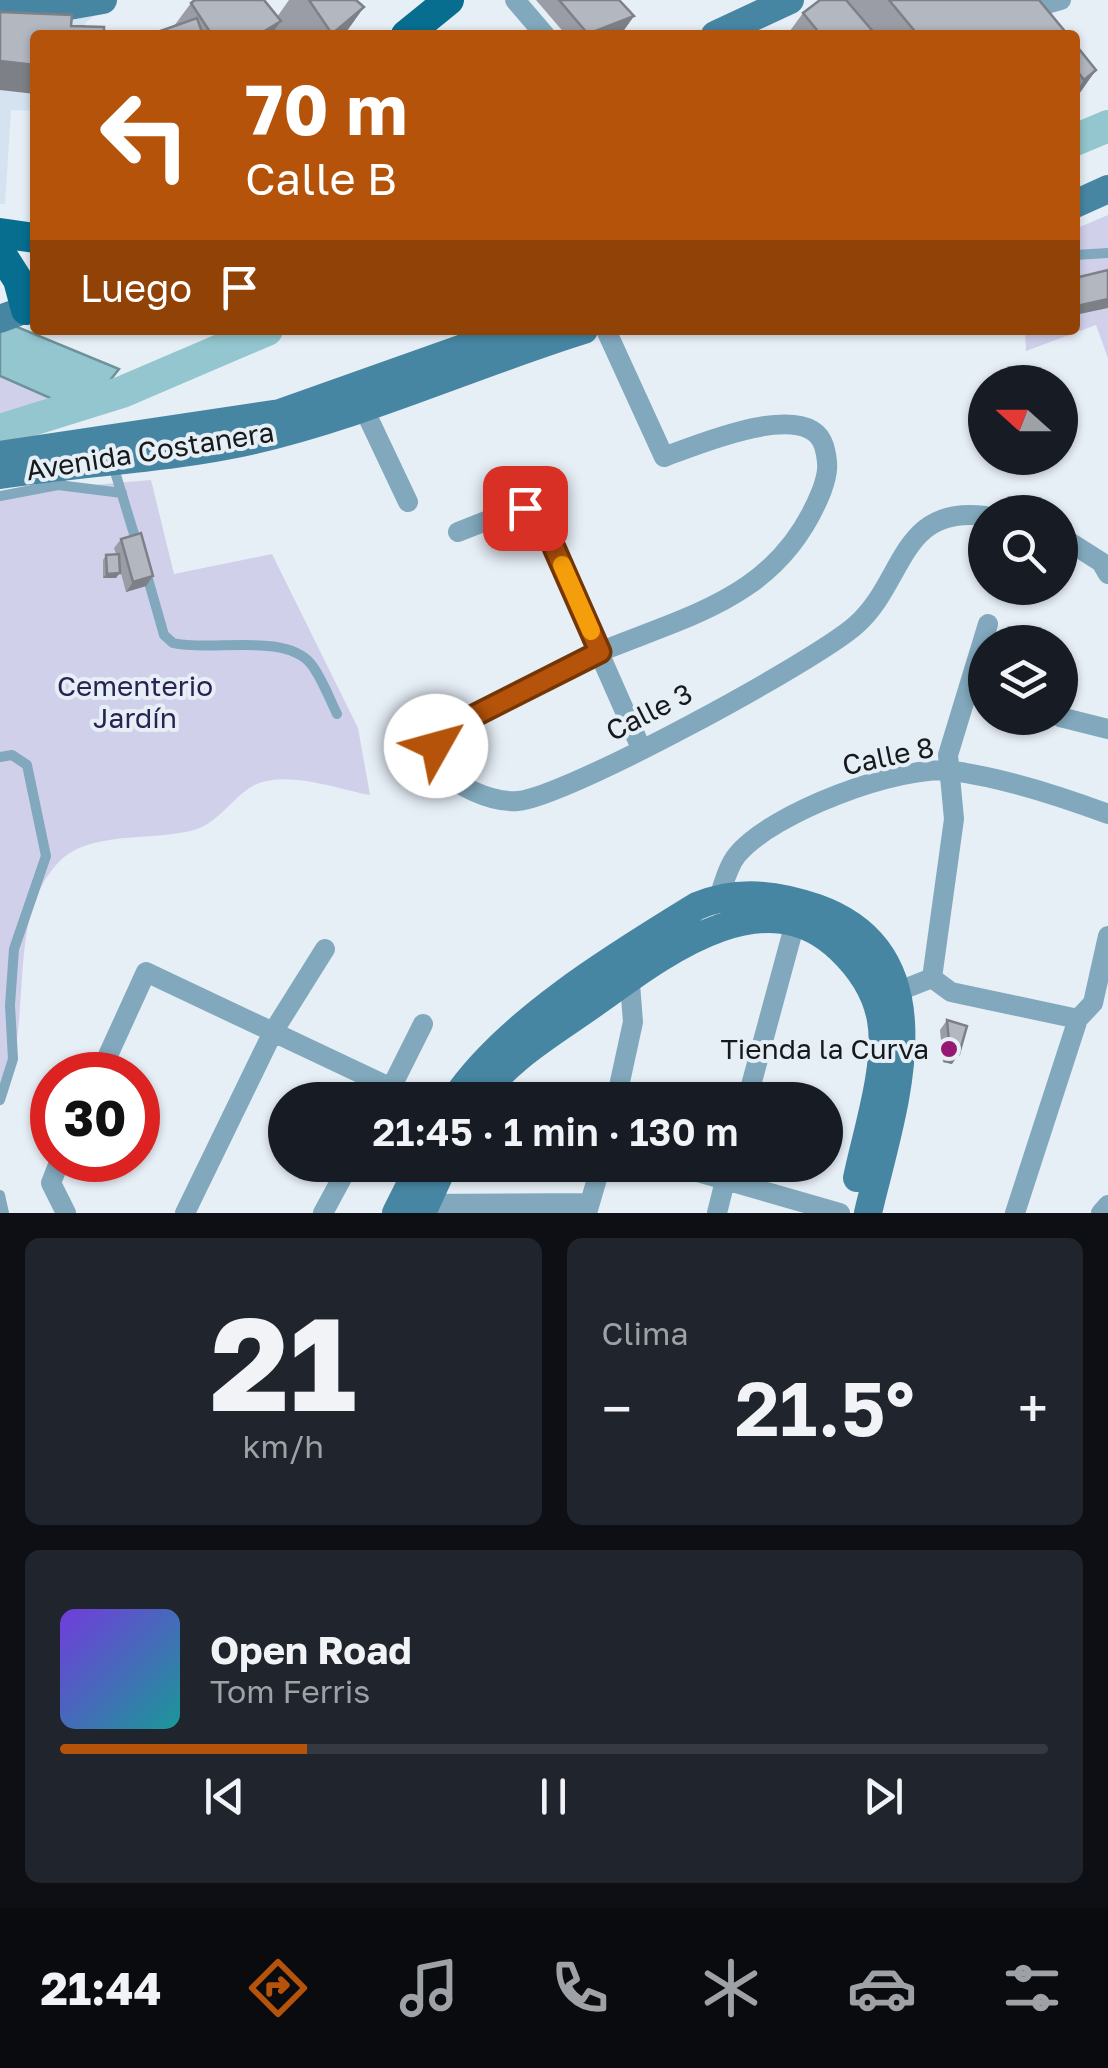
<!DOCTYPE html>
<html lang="es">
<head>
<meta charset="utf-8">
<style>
	:root { --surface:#171b24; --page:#20242c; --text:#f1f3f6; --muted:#9ea1a6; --line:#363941; --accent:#b45309 }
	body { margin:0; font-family:"Golos Text",sans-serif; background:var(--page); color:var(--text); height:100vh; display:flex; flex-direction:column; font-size:38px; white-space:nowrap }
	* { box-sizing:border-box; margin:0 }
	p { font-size:32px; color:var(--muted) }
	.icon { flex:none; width:55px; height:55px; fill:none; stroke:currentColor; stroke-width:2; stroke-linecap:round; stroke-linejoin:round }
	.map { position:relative; height:1213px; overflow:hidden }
	.details { display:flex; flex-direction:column; gap:25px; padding:25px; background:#0d0f14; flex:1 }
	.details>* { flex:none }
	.banner { position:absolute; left:30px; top:30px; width:1050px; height:305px; border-radius:10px; box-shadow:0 2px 8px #0004; background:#b45309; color:#fff; overflow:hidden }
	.needle { width:65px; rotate:291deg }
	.tools { position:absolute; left:968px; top:365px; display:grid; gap:20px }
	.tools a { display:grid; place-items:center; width:110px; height:110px; border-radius:50%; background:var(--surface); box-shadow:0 2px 8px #0004; font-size:50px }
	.speed { position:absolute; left:30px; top:1052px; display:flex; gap:20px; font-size:50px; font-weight:700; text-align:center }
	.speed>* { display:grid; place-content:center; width:130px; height:130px; border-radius:50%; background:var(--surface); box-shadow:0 2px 8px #0004; line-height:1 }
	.speed .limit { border:15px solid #d22; background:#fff; color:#111 }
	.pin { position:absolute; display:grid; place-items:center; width:85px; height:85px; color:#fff; margin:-42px; border-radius:20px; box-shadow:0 5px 15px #0006 }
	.me { position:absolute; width:110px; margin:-55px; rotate:52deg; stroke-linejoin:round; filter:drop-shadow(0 0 8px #0008) }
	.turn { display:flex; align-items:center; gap:35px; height:210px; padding:0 50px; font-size:45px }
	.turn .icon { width:130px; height:130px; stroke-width:2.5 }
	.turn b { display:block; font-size:70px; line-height:85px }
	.then { display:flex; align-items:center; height:95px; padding:0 50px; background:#0003; gap:20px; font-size:38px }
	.big { font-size:75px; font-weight:600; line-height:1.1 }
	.details .widget { flex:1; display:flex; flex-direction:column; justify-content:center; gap:15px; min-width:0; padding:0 35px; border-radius:15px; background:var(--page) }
	.details .dial { align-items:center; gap:0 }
	.dial b { font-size:130px; line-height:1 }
	.song { display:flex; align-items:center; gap:30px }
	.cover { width:120px; height:120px; border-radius:15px; background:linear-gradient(135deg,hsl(260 70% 55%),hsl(180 70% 35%)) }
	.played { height:10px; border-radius:5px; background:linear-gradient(90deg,var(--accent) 25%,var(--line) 25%) }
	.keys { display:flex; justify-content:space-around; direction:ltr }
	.heat { display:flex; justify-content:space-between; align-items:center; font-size:55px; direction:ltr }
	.details .tiles { flex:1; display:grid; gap:25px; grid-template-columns:1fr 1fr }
	.widget:last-child { grid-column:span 2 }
	.trip { position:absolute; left:268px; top:1082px; width:575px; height:100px; border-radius:50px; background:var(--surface); box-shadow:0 2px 8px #0004; font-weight:600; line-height:100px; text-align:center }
	.dock { display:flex; height:160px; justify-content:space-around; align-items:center; background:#090b0e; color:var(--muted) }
	.dock .icon { width:70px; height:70px }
	.dock .selected { color:var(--accent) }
	.dock b { font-size:45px; color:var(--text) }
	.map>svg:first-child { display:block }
	.built { fill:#d5e2f0 }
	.green { fill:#d1d0eb }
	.water { fill:#93c6cf; stroke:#6e9299; stroke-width:2.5 }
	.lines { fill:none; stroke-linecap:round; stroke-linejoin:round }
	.river { stroke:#93c6cf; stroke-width:32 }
	.lane { stroke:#81a8bc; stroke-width:10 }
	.street { stroke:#81a8bc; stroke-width:20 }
	.secondary { stroke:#4786a3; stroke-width:28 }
	.primary { stroke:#076e90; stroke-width:30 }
	.wall { fill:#9a9da5 }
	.shaded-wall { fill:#7d8086 }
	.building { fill:#b3b7c0; stroke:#7d8086; stroke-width:2.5 }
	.route-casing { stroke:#753606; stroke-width:25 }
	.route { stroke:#b45309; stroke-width:18 }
	.slow { stroke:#f59e0b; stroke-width:18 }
	.poi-dot { fill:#961872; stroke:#e6eef6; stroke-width:4 }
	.labels { text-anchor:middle; stroke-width:8; stroke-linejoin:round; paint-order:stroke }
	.street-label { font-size:28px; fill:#171a1c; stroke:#e6eef6 }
	.park-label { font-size:28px; fill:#292252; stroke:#e6eef6 }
	.poi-label { font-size:28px; fill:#171a1c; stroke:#e6eef6; text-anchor:end }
</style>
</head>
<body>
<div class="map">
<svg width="1108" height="1213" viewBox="0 0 1108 1213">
	<rect width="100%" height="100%" fill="#e6eef6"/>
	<!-- built -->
	<path class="built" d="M 0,0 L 98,13 L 85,23 L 86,35 L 35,35 L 35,111 L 11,110 L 5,204 L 0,204 Z"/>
	<!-- green -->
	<path class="green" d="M 1108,215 L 1108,358 L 1096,325 L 1026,351 L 1025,330 L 1075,330 L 1075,229 Z
		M 0,376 L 84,413 L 0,434 Z
		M 151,480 L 174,574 L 272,554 L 358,728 L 370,795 C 337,789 282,768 251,787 C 233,798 218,822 197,829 C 157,842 99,830 64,857 C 0,915 39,1024 0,1093 L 0,493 Z"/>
	<!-- water -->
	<path class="water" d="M 0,320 L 119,369 L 84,413 L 0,376 Z"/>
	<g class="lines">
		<!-- river -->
		<path class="river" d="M 1075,140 L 1108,126
			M 0,430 L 122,392 L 267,330"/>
		<!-- lane -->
		<path class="lane" d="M 1075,255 L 1108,253
			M 112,462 L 138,547
			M 58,485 L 122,493
			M 0,496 L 58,485 L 66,470
			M 146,572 L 164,635 L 173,643 C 210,652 285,632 311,664 C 322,678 329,698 337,714
			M 0,757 L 12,755 L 27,765 L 46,856 L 14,949 L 10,1005 L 13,1059 L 0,1100
			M 0,1195 L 4,1213"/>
		<!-- street -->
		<path class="street" d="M 515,0 L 545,35
			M 1040,6 L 1061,0
			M 606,330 L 664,457 C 697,445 809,397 824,446 C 829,464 828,473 822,490 C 781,595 696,613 602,651 C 570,664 538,683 507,699 C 485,710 458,720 440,736 L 436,766 C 455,785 490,803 518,801 C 566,797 816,661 856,625 C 905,582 899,505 985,516
			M 364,409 L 408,502
			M 458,532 L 519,508 L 538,514 L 641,748
			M 1060,536 L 1101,562 L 1108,574
			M 1060,717 L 1108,729
			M 719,897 C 724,883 728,866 737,855 C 771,813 900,764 953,771 C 1004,778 1060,796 1108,814
			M 932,978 L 954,819 L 948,755 L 988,624
			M 932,978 L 951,992 L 1078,1019
			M 899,991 L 932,978
			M 1078,1019 L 1093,1003 L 1108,936
			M 99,1075 L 146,972 L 417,1100
			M 386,1098 L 423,1024
			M 616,1100 L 633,1022 L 629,971
			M 747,1100 L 795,923
			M 60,1160 L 51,1183 L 66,1213
			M 673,1165 L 840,1213
			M 413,1204 L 590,1203
			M 185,1213 L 273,1032 L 325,949
			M 323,1213 L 349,1165
			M 587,1213 L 601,1165
			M 717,1213 L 729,1165
			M 1015,1213 L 1078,1019
			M 1101,1213 L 1108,1205"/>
		<!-- secondary -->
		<path class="secondary" d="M 0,11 L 46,10 L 103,0
			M 715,35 L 790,0
			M 1075,204 L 1108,189
			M 0,319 L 35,306
			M 0,455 L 280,413 L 514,330
			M 0,475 C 82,462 169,459 250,441 C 364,415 472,365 584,330
			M 454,1100 C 506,1022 617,955 697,906 C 737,889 777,894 817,908 C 951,956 891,1113 868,1213
			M 479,1100 C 507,1057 561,1028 602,998 C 667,951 766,877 840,949 C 861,969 876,991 881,1020 C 889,1065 866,1134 857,1178
			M 396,1213 L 420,1165
			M 422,1213 L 444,1165"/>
		<!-- primary -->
		<path class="primary" d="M 406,35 L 449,0
			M 0,233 L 35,238
			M 0,252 L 18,280 L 26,310"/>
	</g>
	<!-- wall -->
	<path class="wall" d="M 289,0 L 356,0 L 364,7 L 344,35 L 149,35 L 174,26 L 191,3 L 277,17 Z
		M 536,0 L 619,0 L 634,16 L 624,30 L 612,35 L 566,35 Z
		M 847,0 L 1039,0 L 1068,35 L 787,35 L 803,13 L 870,28 Z
		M 1075,44 L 1096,70 L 1075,99 Z
		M 121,539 L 153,576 L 146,586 L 126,592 L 119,566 L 116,578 L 103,578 L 103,560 L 106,555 L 116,554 L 114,548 Z
		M 947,1020 L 952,1064 L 943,1062 L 940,1030 Z"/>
	<!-- shaded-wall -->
	<path class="shaded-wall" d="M 364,7 L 344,35 L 331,35 L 332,34 Z
		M 634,16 L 624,30 L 612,35 L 587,35 Z
		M 281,21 L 271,35 L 258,35 Z
		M 0,61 L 35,65 L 35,94 L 0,90 Z
		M 1096,70 L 1077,97 L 1075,99 L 1075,93 L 1084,80 Z
		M 1108,299 L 1108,308 L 1075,315 L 1075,309 L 1077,306 Z
		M 120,573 L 116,578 L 103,578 L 107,574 Z
		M 153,576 L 146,586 L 126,592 L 133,582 Z
		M 950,1052 L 959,1054 L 952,1064 L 943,1062 Z"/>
	<!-- building -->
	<path class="building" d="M 195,0 L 264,0 L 281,21 L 258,35 L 212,35 L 191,3 Z
		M 309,0 L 356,0 L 364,7 L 332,34 Z
		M 559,0 L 619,0 L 634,16 L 588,34 Z
		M 820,0 L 846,0 L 876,35 L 821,35 L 803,13 Z
		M 889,0 L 1039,0 L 1068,35 L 918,35 Z
		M 0,12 L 72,15 L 71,26 L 104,27 L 104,35 L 35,35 L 35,65 L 0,61 Z
		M 197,18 L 203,35 L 149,35 Z
		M 1075,44 L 1096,70 L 1084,80 L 1075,68 Z
		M 1108,270 L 1108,299 L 1077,306 L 1075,297 L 1075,278 Z
		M 141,533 L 153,576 L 133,582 L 121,539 Z
		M 119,554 L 120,573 L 107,574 L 106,555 Z
		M 947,1020 L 967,1026 L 959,1054 L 950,1052 Z"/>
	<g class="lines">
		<defs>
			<path id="route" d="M 436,746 L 448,729 L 600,652 L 541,518 L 525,508"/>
		</defs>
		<!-- route casing -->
		<use href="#route" class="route-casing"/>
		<!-- route -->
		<use href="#route" class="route"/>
		<!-- slow -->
		<path class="slow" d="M 562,565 L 591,631"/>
	</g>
	<!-- markers -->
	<circle class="poi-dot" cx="949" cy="1049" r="10"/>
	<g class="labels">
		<!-- street labels -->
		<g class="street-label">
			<text transform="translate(150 451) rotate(-9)" y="10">Avenida Costanera</text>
			<text transform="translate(649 712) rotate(-27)" y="10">Calle 3</text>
			<text transform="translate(888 756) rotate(-12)" y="10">Calle 8</text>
		</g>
		<!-- park labels -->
		<g class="park-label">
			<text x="135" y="696">Cementerio<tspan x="135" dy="32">Jardín</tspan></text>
		</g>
		<!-- poi labels -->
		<g class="poi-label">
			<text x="929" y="1059">Tienda la Curva</text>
		</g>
	</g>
</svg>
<div class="tools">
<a><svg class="needle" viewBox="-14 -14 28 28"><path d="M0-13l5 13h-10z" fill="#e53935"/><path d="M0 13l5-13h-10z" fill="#9ea1a6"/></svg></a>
<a><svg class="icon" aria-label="search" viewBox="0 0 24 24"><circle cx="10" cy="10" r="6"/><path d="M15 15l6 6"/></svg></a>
<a><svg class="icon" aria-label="layers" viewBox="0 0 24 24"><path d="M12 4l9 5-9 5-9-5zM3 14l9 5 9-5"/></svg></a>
</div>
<div class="speed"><div class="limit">30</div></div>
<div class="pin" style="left:525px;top:508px;background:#d93025"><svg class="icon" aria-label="arrive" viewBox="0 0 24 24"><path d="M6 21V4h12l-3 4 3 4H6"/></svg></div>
<svg class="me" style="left:436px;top:746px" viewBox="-20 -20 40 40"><circle r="19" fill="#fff"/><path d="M0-13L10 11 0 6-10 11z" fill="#b45309"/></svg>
<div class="trip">21:45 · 1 min · 130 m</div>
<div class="banner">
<div class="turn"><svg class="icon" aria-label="left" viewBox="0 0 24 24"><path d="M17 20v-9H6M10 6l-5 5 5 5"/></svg><div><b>70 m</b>Calle B</div></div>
<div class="then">Luego<svg class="icon" aria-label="arrive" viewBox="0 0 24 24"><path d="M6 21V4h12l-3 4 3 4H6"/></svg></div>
</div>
</div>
<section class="details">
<div class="tiles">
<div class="widget dial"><b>21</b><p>km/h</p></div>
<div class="widget"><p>Clima</p>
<div class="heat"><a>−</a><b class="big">21.5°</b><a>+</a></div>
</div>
<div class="widget">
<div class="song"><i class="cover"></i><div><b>Open Road</b><p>Tom Ferris</p></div></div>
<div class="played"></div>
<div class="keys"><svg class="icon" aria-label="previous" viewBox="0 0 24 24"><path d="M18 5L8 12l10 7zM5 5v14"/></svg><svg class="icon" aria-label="pause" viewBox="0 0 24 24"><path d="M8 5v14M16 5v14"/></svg><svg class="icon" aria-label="next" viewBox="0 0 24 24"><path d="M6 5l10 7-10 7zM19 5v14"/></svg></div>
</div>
</div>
</section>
<nav class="dock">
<b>21:44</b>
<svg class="icon selected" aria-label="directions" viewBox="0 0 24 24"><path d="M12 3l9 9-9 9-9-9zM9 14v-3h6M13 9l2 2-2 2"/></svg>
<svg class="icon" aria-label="music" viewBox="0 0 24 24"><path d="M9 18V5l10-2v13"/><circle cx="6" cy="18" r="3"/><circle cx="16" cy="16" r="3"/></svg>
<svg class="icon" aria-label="phone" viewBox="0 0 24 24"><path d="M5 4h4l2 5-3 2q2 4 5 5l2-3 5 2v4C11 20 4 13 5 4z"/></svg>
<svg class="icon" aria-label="climate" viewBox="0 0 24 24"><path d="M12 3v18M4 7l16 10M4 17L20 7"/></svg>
<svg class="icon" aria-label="car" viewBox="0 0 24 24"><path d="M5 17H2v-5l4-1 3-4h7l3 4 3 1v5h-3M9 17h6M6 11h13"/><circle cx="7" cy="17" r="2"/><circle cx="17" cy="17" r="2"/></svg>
<svg class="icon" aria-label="filters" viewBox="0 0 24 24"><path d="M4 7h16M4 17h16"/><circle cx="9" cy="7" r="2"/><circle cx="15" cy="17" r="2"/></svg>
</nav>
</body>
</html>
